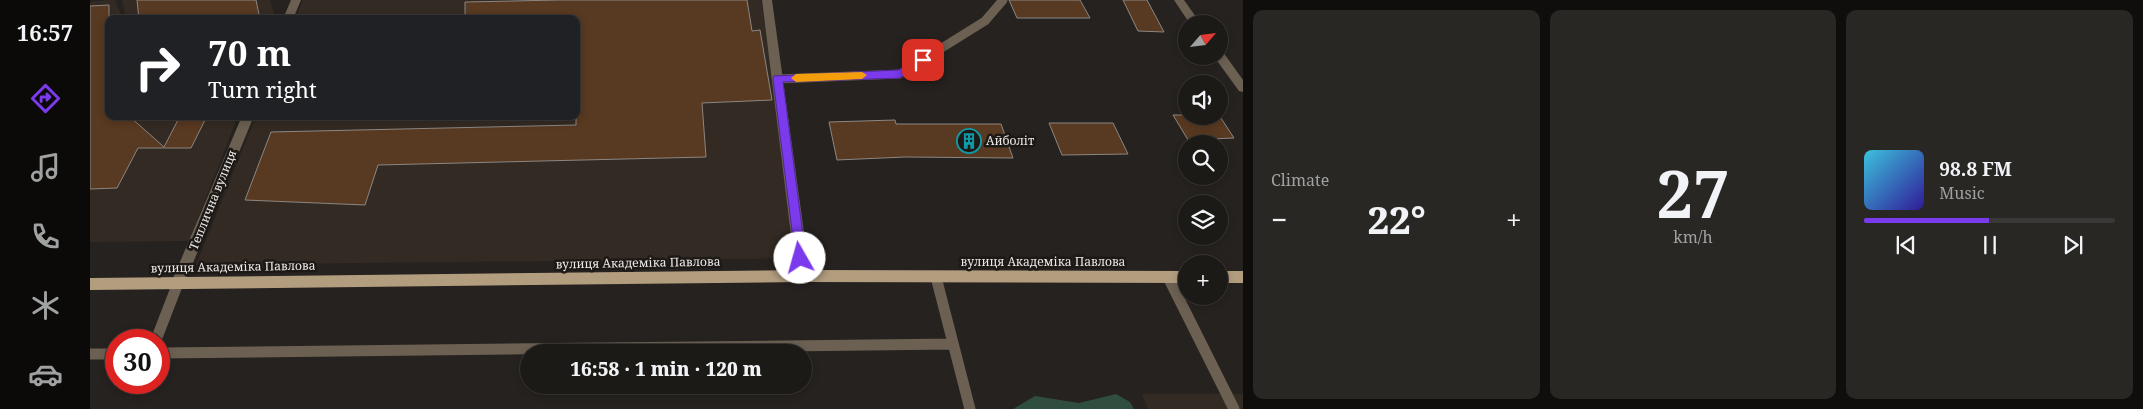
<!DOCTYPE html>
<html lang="en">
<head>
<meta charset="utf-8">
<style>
	:root { --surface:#1c1a17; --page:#292724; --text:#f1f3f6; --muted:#a0a1a1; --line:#3a3836; --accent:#7c3aed }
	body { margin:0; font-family:"Noto Serif",serif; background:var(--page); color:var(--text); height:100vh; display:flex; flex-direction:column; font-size:19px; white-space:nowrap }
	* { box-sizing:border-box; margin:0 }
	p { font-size:16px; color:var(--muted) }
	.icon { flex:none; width:28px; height:28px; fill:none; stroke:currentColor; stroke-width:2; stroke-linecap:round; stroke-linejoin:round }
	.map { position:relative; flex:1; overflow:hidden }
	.panel { display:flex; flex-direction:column; gap:10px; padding:10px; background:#0f0e0d; width:900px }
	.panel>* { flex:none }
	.banner { position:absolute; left:15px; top:15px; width:475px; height:105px; border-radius:10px; box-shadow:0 2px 8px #0003,0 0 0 1px var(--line); background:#202124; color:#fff; overflow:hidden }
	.needle { width:32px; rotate:62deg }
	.buttons { position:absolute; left:1088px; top:15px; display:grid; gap:10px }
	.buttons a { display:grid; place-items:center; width:50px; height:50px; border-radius:50%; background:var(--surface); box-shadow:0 2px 8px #0003,0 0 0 1px var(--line); font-size:25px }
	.speed { position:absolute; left:15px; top:329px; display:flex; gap:10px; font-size:25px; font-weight:700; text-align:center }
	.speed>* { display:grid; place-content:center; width:65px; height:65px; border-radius:50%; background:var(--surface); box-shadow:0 2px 8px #0003,0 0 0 1px var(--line); line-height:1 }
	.speed .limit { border:8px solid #d22; background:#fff; color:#111 }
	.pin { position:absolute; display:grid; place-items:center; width:42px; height:42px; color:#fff; margin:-21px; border-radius:10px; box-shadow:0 2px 8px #0006 }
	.me { position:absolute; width:55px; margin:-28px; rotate:353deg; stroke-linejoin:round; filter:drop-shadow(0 0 4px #0008) }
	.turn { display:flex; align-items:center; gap:18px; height:105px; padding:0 20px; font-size:22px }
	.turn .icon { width:65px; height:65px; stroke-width:2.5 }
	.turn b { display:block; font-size:35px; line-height:42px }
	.big { font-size:38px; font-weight:800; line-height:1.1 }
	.panel .tile { flex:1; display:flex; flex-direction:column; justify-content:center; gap:8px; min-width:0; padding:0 18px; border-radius:10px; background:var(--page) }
	.panel .dial { align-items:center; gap:0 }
	.dial b { font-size:65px; line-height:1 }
	.song { display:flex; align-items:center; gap:15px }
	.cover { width:60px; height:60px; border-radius:8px; background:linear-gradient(135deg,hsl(190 70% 55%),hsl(250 70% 35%)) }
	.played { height:5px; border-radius:2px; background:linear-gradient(90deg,var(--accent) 50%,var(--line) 50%) }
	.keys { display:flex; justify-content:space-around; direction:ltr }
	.heat { display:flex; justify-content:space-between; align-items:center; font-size:28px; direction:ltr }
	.panel .tiles { flex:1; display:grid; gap:10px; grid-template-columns:repeat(3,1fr) }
	.trip { position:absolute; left:430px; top:344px; width:292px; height:50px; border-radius:25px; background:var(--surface); box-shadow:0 2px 8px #0003,0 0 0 1px var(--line); font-weight:800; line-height:50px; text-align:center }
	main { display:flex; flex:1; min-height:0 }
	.tabs { display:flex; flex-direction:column; width:90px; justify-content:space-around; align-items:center; background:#0b0a09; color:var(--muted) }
	.tabs .icon { width:35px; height:35px }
	.tabs .on { color:var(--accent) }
	.tabs b { font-size:22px; color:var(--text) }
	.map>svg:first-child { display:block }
	.built { fill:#332a23 }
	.green { fill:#2f4e3f }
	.building { fill:#583921; stroke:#8c8783 }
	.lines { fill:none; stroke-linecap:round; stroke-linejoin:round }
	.service-far1 { stroke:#6b6052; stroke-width:9 }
	.service { stroke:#6b6052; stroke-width:11 }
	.minor { fill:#6b6052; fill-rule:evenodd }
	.primary { fill:#b39d7f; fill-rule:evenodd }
	.route { fill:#7c3aed; stroke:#51269a }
	.slow { fill:#f59e0b }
	.labels { text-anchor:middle; stroke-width:5; stroke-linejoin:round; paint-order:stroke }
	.poi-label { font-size:12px; fill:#ece9e8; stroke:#1d1916; text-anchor:start }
	.street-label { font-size:12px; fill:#ece9e8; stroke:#1d1916 }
</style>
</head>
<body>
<main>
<nav class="tabs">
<b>16:57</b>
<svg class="icon on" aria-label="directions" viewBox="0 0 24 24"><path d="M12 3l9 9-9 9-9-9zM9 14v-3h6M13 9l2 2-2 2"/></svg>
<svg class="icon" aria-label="music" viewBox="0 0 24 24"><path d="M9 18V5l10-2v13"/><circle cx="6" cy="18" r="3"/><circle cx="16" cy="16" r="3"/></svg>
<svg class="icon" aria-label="phone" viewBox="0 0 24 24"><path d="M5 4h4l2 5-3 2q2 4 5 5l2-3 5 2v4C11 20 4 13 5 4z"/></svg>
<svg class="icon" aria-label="climate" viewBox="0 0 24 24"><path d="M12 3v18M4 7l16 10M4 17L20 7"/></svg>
<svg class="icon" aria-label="car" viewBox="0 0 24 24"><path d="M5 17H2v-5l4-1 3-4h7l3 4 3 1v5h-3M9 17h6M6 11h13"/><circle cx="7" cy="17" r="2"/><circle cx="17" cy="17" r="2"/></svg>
</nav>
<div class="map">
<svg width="1153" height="409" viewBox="0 0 1153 409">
	<rect width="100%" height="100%" fill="#26221f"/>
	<!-- built -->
	<path class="built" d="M 16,0 L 25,0 L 33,19 L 19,19 L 19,116 L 148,116 L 99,241 L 0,242 L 0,2 Z
		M 32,0 L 180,0 L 184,13 L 182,19 L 36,19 Z
		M 213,0 L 671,0 L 710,258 L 106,265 L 166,116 L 486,116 L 486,19 L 205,19 Z
		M 1052,394 L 1153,394 L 1153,409 L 1058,409 Z"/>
	<!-- green -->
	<path class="green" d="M 1026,394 L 1040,402 L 1044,409 L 923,409 L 945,396 L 989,403 Z"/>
	<!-- building -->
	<path class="building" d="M 47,0 L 166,0 L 170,19 L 49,19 Z
		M 470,0 L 657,0 L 662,31 L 670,30 L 682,100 L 612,103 L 616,157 L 288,165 L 275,205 L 155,200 L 181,132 L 486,125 L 486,19 L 375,19 L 375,2 Z
		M 919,0 L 990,0 L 1000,18 L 927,18 Z
		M 1033,0 L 1057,0 L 1074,32 L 1048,31 Z
		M 19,5 L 19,116 L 39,116 L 74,147 L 90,116 L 117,116 L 101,148 L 48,148 L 27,188 L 0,189 L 0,6 Z
		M 1083,115 L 1129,115 L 1144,138 L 1098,140 Z
		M 805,120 L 806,124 L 911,124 L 923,158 L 815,157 L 747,160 L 739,122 Z
		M 959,123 L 1023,123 L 1038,154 L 972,155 Z"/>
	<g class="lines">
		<!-- service-far1 -->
		<path class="service-far1" d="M 688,79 L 810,74 L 895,21 L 913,0"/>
		<!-- service -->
		<path class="service" d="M 846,277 L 880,409
			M 1078,277 L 1144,409
			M 66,340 L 88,283
			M 69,353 L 863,344
			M 0,354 L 26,354"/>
		<!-- minor -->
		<path class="minor" d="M 201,0 L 211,0 L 203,19 L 193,19 Z
			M 672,0 L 682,0 L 720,276 L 718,280 L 713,282 L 708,280 L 706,276 Z
			M 1084,0 L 1094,0 L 1111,24 L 1100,24 Z
			M 1129,51 L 1133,52 L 1153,80 L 1153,92 L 1149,91 L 1125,58 L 1124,56 L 1129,56 Z
			M 152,116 L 164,116 L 93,287 L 88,289 L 83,287 L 81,283 Z"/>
		<!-- primary -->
		<path class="primary" d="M 713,270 L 1096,271 L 1096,283 L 713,282 L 0,290 L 0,278 Z
			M 1129,271 L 1153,271 L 1153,283 L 1129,283 Z"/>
	</g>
	<!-- route -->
	<path class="route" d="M 833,57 L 838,60 L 836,63 L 810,78 L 693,82 L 716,258 L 715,262 L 710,264 L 706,262 L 683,79 L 684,76 L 808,70 Z"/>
	<!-- slow -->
	<path class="slow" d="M 772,72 L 777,75 L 772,79 L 706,82 L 701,78 L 706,74 Z"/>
	<!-- icons -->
	<defs>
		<symbol id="building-ring" viewBox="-11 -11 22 22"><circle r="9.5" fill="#1d1916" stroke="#0f9aa8" stroke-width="1.5"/><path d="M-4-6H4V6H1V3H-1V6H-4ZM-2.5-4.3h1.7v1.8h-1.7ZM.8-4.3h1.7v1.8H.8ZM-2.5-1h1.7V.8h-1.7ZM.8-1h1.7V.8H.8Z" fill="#0f9aa8"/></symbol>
	</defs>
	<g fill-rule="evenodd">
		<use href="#building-ring" x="865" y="127" width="28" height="28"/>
	</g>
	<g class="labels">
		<!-- poi labels -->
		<g class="poi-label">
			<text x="896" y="145">Айболіт</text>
		</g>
		<!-- street labels -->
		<g class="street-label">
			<text transform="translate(123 200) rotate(-68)" y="4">Теплична вулиця</text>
			<text x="953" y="266">вулиця Академіка Павлова</text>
			<text transform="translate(548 263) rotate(-1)" y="4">вулиця Академіка Павлова</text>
			<text transform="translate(143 267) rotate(-1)" y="4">вулиця Академіка Павлова</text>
		</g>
	</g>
</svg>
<div class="buttons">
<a><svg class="needle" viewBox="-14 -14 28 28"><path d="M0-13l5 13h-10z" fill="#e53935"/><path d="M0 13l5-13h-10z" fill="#a0a1a1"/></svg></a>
<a><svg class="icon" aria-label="sound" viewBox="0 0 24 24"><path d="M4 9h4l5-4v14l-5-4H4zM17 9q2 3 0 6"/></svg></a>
<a><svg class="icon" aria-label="search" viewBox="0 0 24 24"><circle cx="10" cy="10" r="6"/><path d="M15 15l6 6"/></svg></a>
<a><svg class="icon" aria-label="layers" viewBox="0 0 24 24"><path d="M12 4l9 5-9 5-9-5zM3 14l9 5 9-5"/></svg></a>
<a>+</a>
</div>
<div class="speed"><div class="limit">30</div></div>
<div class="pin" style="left:833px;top:60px;background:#d93025"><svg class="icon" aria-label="arrive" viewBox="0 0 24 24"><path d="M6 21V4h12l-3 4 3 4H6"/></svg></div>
<svg class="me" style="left:710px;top:258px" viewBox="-20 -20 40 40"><circle r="19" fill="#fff"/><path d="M0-13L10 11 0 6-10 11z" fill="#7c3aed"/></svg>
<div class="trip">16:58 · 1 min · 120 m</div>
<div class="banner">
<div class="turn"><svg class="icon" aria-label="right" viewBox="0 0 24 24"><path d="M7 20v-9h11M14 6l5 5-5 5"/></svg><div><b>70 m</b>Turn right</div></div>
</div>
</div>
<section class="panel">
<div class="tiles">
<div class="tile"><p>Climate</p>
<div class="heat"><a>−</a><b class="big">22°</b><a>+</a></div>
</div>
<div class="tile dial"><b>27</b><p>km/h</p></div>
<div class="tile">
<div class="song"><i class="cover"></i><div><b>98.8 FM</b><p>Music</p></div></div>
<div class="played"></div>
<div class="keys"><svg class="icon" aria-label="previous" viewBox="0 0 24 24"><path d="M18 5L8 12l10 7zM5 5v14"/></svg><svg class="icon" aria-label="pause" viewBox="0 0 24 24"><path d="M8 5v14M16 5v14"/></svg><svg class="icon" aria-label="next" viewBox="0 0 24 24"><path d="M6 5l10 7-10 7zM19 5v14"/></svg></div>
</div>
</div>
</section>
</main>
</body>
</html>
